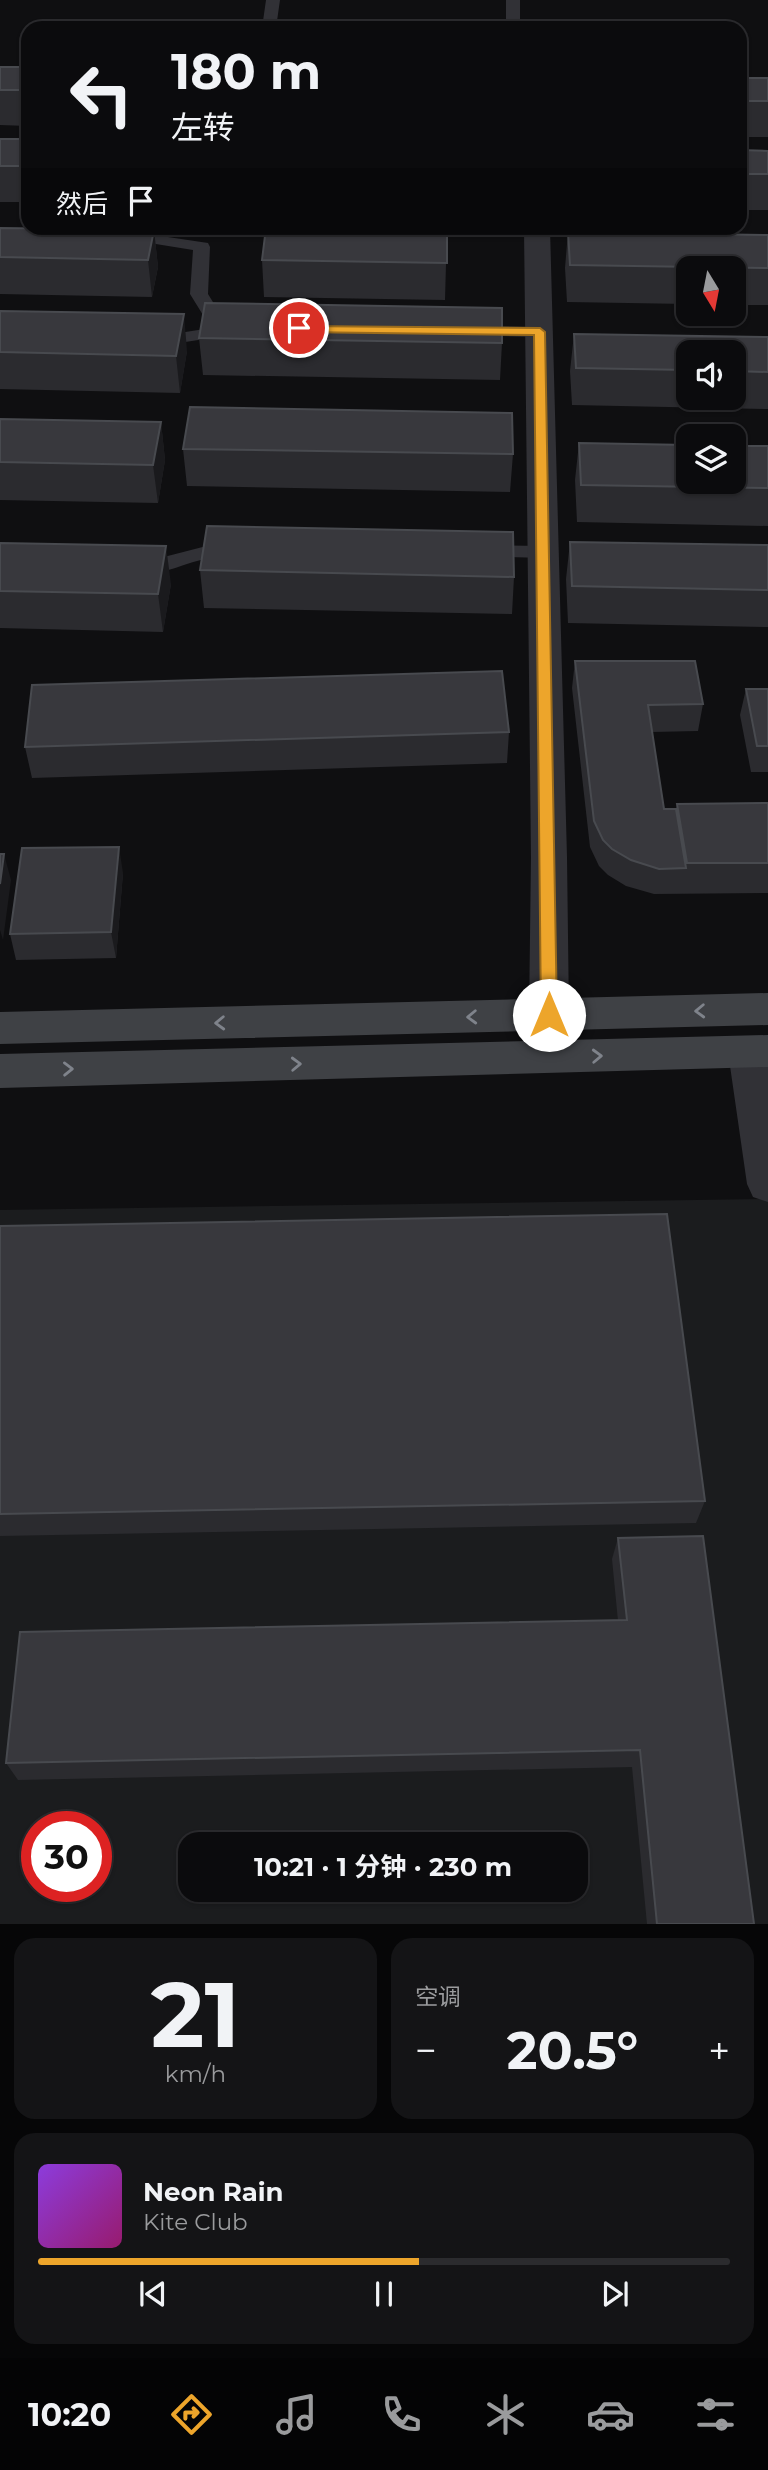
<!DOCTYPE html>
<html lang="zh">
<head>
<meta charset="utf-8">
<style>
	:root { --surface:#0b0b0d; --page:#141416; --text:#f1f3f6; --muted:#9a9b9d; --line:#2b2b2e; --accent:#eda52b }
	body { margin:0; font-family:Montserrat,"Noto Sans SC",sans-serif; background:var(--page); color:var(--text); height:100vh; display:flex; flex-direction:column; font-size:26px; white-space:nowrap }
	* { box-sizing:border-box; margin:0 }
	p { font-size:23px; color:var(--muted) }
	.icon { flex:none; width:38px; height:38px; fill:none; stroke:currentColor; stroke-width:2; stroke-linecap:round; stroke-linejoin:round }
	.map { position:relative; height:1924px; overflow:hidden }
	.drawer { display:flex; flex-direction:column; gap:14px; padding:14px; background:#060607; flex:1 }
	.drawer>* { flex:none }
	.banner { position:absolute; left:21px; top:21px; width:726px; height:214px; border-radius:21px; box-shadow:0 2px 5px #0004,0 0 0 2px var(--line); background:#0b0b0d; color:var(--text); overflow:hidden }
	.needle { width:46px; rotate:170deg }
	.tools { position:absolute; left:676px; top:256px; display:grid; gap:14px }
	.tools a { display:grid; place-items:center; width:70px; height:70px; border-radius:14px; background:var(--surface); box-shadow:0 2px 5px #0004,0 0 0 2px var(--line); font-size:35px }
	.speed { position:absolute; left:21px; top:1811px; display:flex; gap:14px; font-size:35px; font-weight:700; text-align:center }
	.speed>* { display:grid; place-content:center; width:91px; height:91px; border-radius:50%; background:var(--surface); box-shadow:0 2px 5px #0004,0 0 0 2px var(--line); line-height:1 }
	.speed .limit { border:10px solid #d22; background:#fff; color:#111 }
	.pin { position:absolute; display:grid; place-items:center; width:60px; height:60px; color:#fff; margin:-30px; border:4px solid #fff; border-radius:50%; box-shadow:0 2px 7px #0007 }
	.me { position:absolute; width:77px; margin:-38px; rotate:0deg; stroke-linejoin:round; filter:drop-shadow(0 0 5px #0008) }
	.turn { display:flex; align-items:center; gap:24px; height:147px; padding:0 35px; font-size:32px }
	.turn .icon { width:91px; height:91px; stroke-width:2.5 }
	.turn b { display:block; font-size:49px; line-height:60px }
	.then { display:flex; align-items:center; height:66px; padding:0 35px; background:#0003; gap:14px; font-size:26px }
	.big { font-size:52px; font-weight:700; line-height:1.1 }
	.drawer .card { flex:1; display:flex; flex-direction:column; justify-content:center; gap:10px; min-width:0; padding:0 24px; border-radius:21px; background:var(--page) }
	.drawer .dial { align-items:center; gap:0 }
	.dial b { font-size:91px; line-height:1 }
	.song { display:flex; align-items:center; gap:21px }
	.cover { width:84px; height:84px; border-radius:10px; background:linear-gradient(135deg,hsl(270 70% 55%),hsl(320 70% 35%)) }
	.played { height:7px; border-radius:4px; background:linear-gradient(90deg,var(--accent) 55%,var(--line) 55%) }
	.keys { display:flex; justify-content:space-around; direction:ltr }
	.heat { display:flex; justify-content:space-between; align-items:center; font-size:38px; direction:ltr }
	.drawer .tiles { flex:1; display:grid; gap:14px; grid-template-columns:1fr 1fr }
	.card:last-child { grid-column:span 2 }
	.trip { position:absolute; left:178px; top:1832px; width:410px; height:70px; border-radius:21px; background:var(--surface); box-shadow:0 2px 5px #0004,0 0 0 2px var(--line); font-weight:700; line-height:70px; text-align:center }
	.tabs { display:flex; height:112px; justify-content:space-around; align-items:center; background:#040405; color:var(--muted) }
	.tabs .icon { width:49px; height:49px }
	.tabs .on { color:var(--accent) }
	.tabs b { font-size:32px; color:var(--text) }
	.map>svg:first-child { display:block }
	.built { fill:#1b1c1e; fill-rule:evenodd }
	.lines { fill:none; stroke-linecap:round; stroke-linejoin:round }
	.service { fill:#313136; fill-rule:evenodd }
	.minor { fill:#313136; fill-rule:evenodd }
	.secondary { fill:#3f4145; fill-rule:evenodd }
	.wall { fill:#2b2b2f; fill-rule:evenodd }
	.shaded-wall { fill:#1a1a1d }
	.building { fill:#38383d; stroke:#484a4f; stroke-width:2 }
	.oneway { stroke:#7f838b }
	.route { fill:#eda52b; stroke:#9a6b1c; stroke-width:2 }
</style>
</head>
<body>
<div class="map">
<svg width="768" height="1924" viewBox="0 0 768 1924">
	<rect width="100%" height="100%" fill="#0f0f11"/>
	<!-- built -->
	<path class="built" d="M 768,1199 L 768,1924 L 0,1924 L 0,1210 ZM 37,1827 L 96,1827 L 96,1886 L 37,1886 ZM 191,1844 L 576,1844 L 576,1890 L 191,1890 Z"/>
	<g class="lines">
		<!-- service -->
		<path class="service" d="M 266,0 L 280,0 L 276,28 L 262,28 Z
			M 506,0 L 520,0 L 520,28 L 506,28 Z
			M 109,228 L 128,228 L 141,233 L 208,243 L 210,247 L 208,294 L 227,325 L 237,326 L 240,330 L 237,334 L 153,347 L 147,346 L 144,342 L 147,338 L 211,328 L 190,294 L 193,250 L 131,240 Z
			M 470,326 L 540,327 L 549,332 L 540,337 L 464,335 L 461,331 L 464,327 Z
			M 222,542 L 242,543 L 245,548 L 242,553 C 231,555 220,555 209,558 C 183,563 154,580 127,573 L 124,568 L 127,563 L 160,558 Z
			M 481,545 L 544,546 L 551,547 L 554,552 L 551,557 L 544,558 L 474,556 L 471,551 L 474,546 Z"/>
		<!-- minor -->
		<path class="minor" d="M 524,228 L 550,228 L 567,857 L 569,1015 L 563,1026 L 549,1031 L 535,1026 L 529,1015 L 531,857 Z
			M 748,1036 L 762,1040 L 768,1052 L 768,1202 L 753,1197 L 747,1184 L 728,1052 L 734,1040 Z"/>
		<!-- secondary -->
		<path class="secondary" d="M 768,993 L 768,1025 L 0,1044 L 0,1012 Z
			M 768,1035 L 768,1067 L 0,1088 L 0,1054 Z"/>
	</g>
	<!-- wall -->
	<path class="wall" d="M 0,67 L 28,67 L 28,126 L 0,125 Z
		M 740,78 L 768,78 L 768,137 L 740,137 Z
		M 0,139 L 28,139 L 28,202 L 0,202 Z
		M 740,150 L 768,151 L 768,210 L 740,210 Z
		M 0,228 L 154,230 L 158,267 L 152,297 L 0,294 Z
		M 447,228 L 445,300 L 264,297 L 262,260 Z
		M 568,232 L 768,235 L 768,305 L 733,305 L 733,268 L 688,268 L 688,304 L 567,302 L 565,268 Z
		M 0,311 L 187,351 L 180,393 L 0,389 Z
		M 574,334 L 768,337 L 768,409 L 572,405 L 570,371 ZM 688,352 L 733,352 L 733,397 L 688,397 Z
		M 199,338 L 502,343 L 500,380 L 203,375 Z
		M 0,419 L 161,422 L 165,460 L 158,503 L 0,500 Z
		M 579,443 L 768,446 L 768,526 L 577,522 L 575,480 Z
		M 183,449 L 513,454 L 510,492 L 187,486 Z
		M 570,542 L 768,545 L 768,627 L 568,623 L 566,579 Z
		M 0,543 L 171,584 L 163,632 L 0,628 Z
		M 200,570 L 514,577 L 512,614 L 204,608 Z
		M 575,661 L 703,704 L 698,731 L 652,732 L 664,809 L 676,809 L 677,804 L 768,803 L 768,893 L 654,894 L 626,886 L 608,875 L 599,866 L 590,847 L 572,688 Z
		M 746,689 L 768,689 L 768,772 L 751,772 L 740,715 Z
		M 509,732 L 507,763 L 32,778 L 25,747 Z
		M 123,873 L 116,958 L 16,960 L 10,934 Z
		M 0,1226 L 705,1501 L 696,1523 L 0,1536 Z
		M 618,1538 L 754,1924 L 647,1924 L 632,1767 L 18,1780 L 6,1763 L 618,1621 L 612,1559 Z"/>
	<!-- shaded-wall -->
	<path class="shaded-wall" d="M 154,230 L 158,267 L 152,297 L 148,260 Z
		M 184,314 L 187,351 L 180,393 L 176,356 Z
		M 161,422 L 165,460 L 158,503 L 153,465 Z
		M 166,546 L 171,584 L 163,632 L 158,594 Z
		M 119,847 L 123,873 L 116,958 L 111,932 Z
		M 4,854 L 11,880 L 3,940 L 0,930 L 0,884 Z"/>
	<!-- building -->
	<path class="building" d="M 0,67 L 28,67 L 28,90 L 0,90 Z
		M 740,78 L 768,78 L 768,101 L 740,101 Z
		M 0,139 L 28,139 L 28,166 L 0,166 Z
		M 740,150 L 768,151 L 768,174 L 740,174 Z
		M 0,228 L 154,230 L 148,260 L 0,257 Z
		M 266,228 L 447,228 L 447,263 L 262,260 Z
		M 568,232 L 768,235 L 768,268 L 570,265 Z
		M 205,303 L 502,308 L 502,343 L 199,338 Z
		M 0,311 L 184,314 L 176,356 L 0,352 Z
		M 574,334 L 768,337 L 768,372 L 733,371 L 733,352 L 688,352 L 688,370 L 576,368 Z
		M 190,407 L 512,413 L 513,454 L 183,449 Z
		M 0,419 L 161,422 L 153,465 L 0,462 Z
		M 579,443 L 688,445 L 688,481 L 733,481 L 733,446 L 768,446 L 768,488 L 581,485 Z
		M 207,526 L 513,532 L 514,577 L 200,570 Z
		M 570,542 L 768,545 L 768,590 L 572,586 Z
		M 0,543 L 166,546 L 158,594 L 0,591 Z
		M 575,661 L 695,661 L 703,704 L 648,705 L 664,809 L 676,809 L 686,868 L 659,869 L 631,860 L 612,849 L 603,840 L 594,821 Z
		M 502,671 L 509,732 L 25,747 L 32,685 Z
		M 746,689 L 768,689 L 768,746 L 757,746 Z
		M 768,803 L 768,863 L 687,863 L 677,804 Z
		M 119,847 L 111,932 L 10,934 L 22,848 Z
		M 0,854 L 4,854 L 0,884 Z
		M 667,1214 L 705,1501 L 0,1514 L 0,1226 Z
		M 703,1536 L 754,1924 L 657,1924 L 640,1750 L 6,1763 L 20,1632 L 627,1620 L 618,1538 Z"/>
	<!-- one-way arrows -->
	<defs><path id="oneway-chevron" d="M-2-3.5L2.5 0L-2 3.5" fill="none" stroke-width="1.6" stroke-linecap="round" stroke-linejoin="round" transform="scale(1.75)"/></defs>
	<g class="oneway">
		<use href="#oneway-chevron" transform="translate(700 1011) rotate(178)"/>
		<use href="#oneway-chevron" transform="translate(472 1017) rotate(178)"/>
		<use href="#oneway-chevron" transform="translate(220 1023) rotate(178)"/>
		<use href="#oneway-chevron" transform="translate(597 1056) rotate(-2)"/>
		<use href="#oneway-chevron" transform="translate(296 1064) rotate(-2)"/>
		<use href="#oneway-chevron" transform="translate(68 1069) rotate(-1)"/>
	</g>
	<!-- route -->
	<path class="route" d="M 295,326 L 540,328 L 545,332 L 557,1015 L 555,1019 L 544,1019 L 541,1015 L 534,335 L 299,332 L 295,331 Z"/>
</svg>
<div class="tools">
<a><svg class="needle" viewBox="-14 -14 28 28"><path d="M0-13l5 13h-10z" fill="#e53935"/><path d="M0 13l5-13h-10z" fill="#9a9b9d"/></svg></a>
<a><svg class="icon" aria-label="sound" viewBox="0 0 24 24"><path d="M4 9h4l5-4v14l-5-4H4zM17 9q2 3 0 6"/></svg></a>
<a><svg class="icon" aria-label="layers" viewBox="0 0 24 24"><path d="M12 4l9 5-9 5-9-5zM3 14l9 5 9-5"/></svg></a>
</div>
<div class="speed"><div class="limit">30</div></div>
<div class="pin" style="left:299px;top:328px;background:#d93025"><svg class="icon" aria-label="arrive" viewBox="0 0 24 24"><path d="M6 21V4h12l-3 4 3 4H6"/></svg></div>
<svg class="me" style="left:549px;top:1015px" viewBox="-20 -20 40 40"><circle r="19" fill="#fff"/><path d="M0-13L10 11 0 6-10 11z" fill="#eda52b"/></svg>
<div class="trip">10:21 · 1 分钟 · 230 m</div>
<div class="banner">
<div class="turn"><svg class="icon" aria-label="left" viewBox="0 0 24 24"><path d="M17 20v-9H6M10 6l-5 5 5 5"/></svg><div><b>180 m</b>左转</div></div>
<div class="then">然后<svg class="icon" aria-label="arrive" viewBox="0 0 24 24"><path d="M6 21V4h12l-3 4 3 4H6"/></svg></div>
</div>
</div>
<section class="drawer">
<div class="tiles">
<div class="card dial"><b>21</b><p>km/h</p></div>
<div class="card"><p>空调</p>
<div class="heat"><a>−</a><b class="big">20.5°</b><a>+</a></div>
</div>
<div class="card">
<div class="song"><i class="cover"></i><div><b>Neon Rain</b><p>Kite Club</p></div></div>
<div class="played"></div>
<div class="keys"><svg class="icon" aria-label="previous" viewBox="0 0 24 24"><path d="M18 5L8 12l10 7zM5 5v14"/></svg><svg class="icon" aria-label="pause" viewBox="0 0 24 24"><path d="M8 5v14M16 5v14"/></svg><svg class="icon" aria-label="next" viewBox="0 0 24 24"><path d="M6 5l10 7-10 7zM19 5v14"/></svg></div>
</div>
</div>
</section>
<nav class="tabs">
<b>10:20</b>
<svg class="icon on" aria-label="directions" viewBox="0 0 24 24"><path d="M12 3l9 9-9 9-9-9zM9 14v-3h6M13 9l2 2-2 2"/></svg>
<svg class="icon" aria-label="music" viewBox="0 0 24 24"><path d="M9 18V5l10-2v13"/><circle cx="6" cy="18" r="3"/><circle cx="16" cy="16" r="3"/></svg>
<svg class="icon" aria-label="phone" viewBox="0 0 24 24"><path d="M5 4h4l2 5-3 2q2 4 5 5l2-3 5 2v4C11 20 4 13 5 4z"/></svg>
<svg class="icon" aria-label="climate" viewBox="0 0 24 24"><path d="M12 3v18M4 7l16 10M4 17L20 7"/></svg>
<svg class="icon" aria-label="car" viewBox="0 0 24 24"><path d="M5 17H2v-5l4-1 3-4h7l3 4 3 1v5h-3M9 17h6M6 11h13"/><circle cx="7" cy="17" r="2"/><circle cx="17" cy="17" r="2"/></svg>
<svg class="icon" aria-label="filters" viewBox="0 0 24 24"><path d="M4 7h16M4 17h16"/><circle cx="9" cy="7" r="2"/><circle cx="15" cy="17" r="2"/></svg>
</nav>
</body>
</html>
